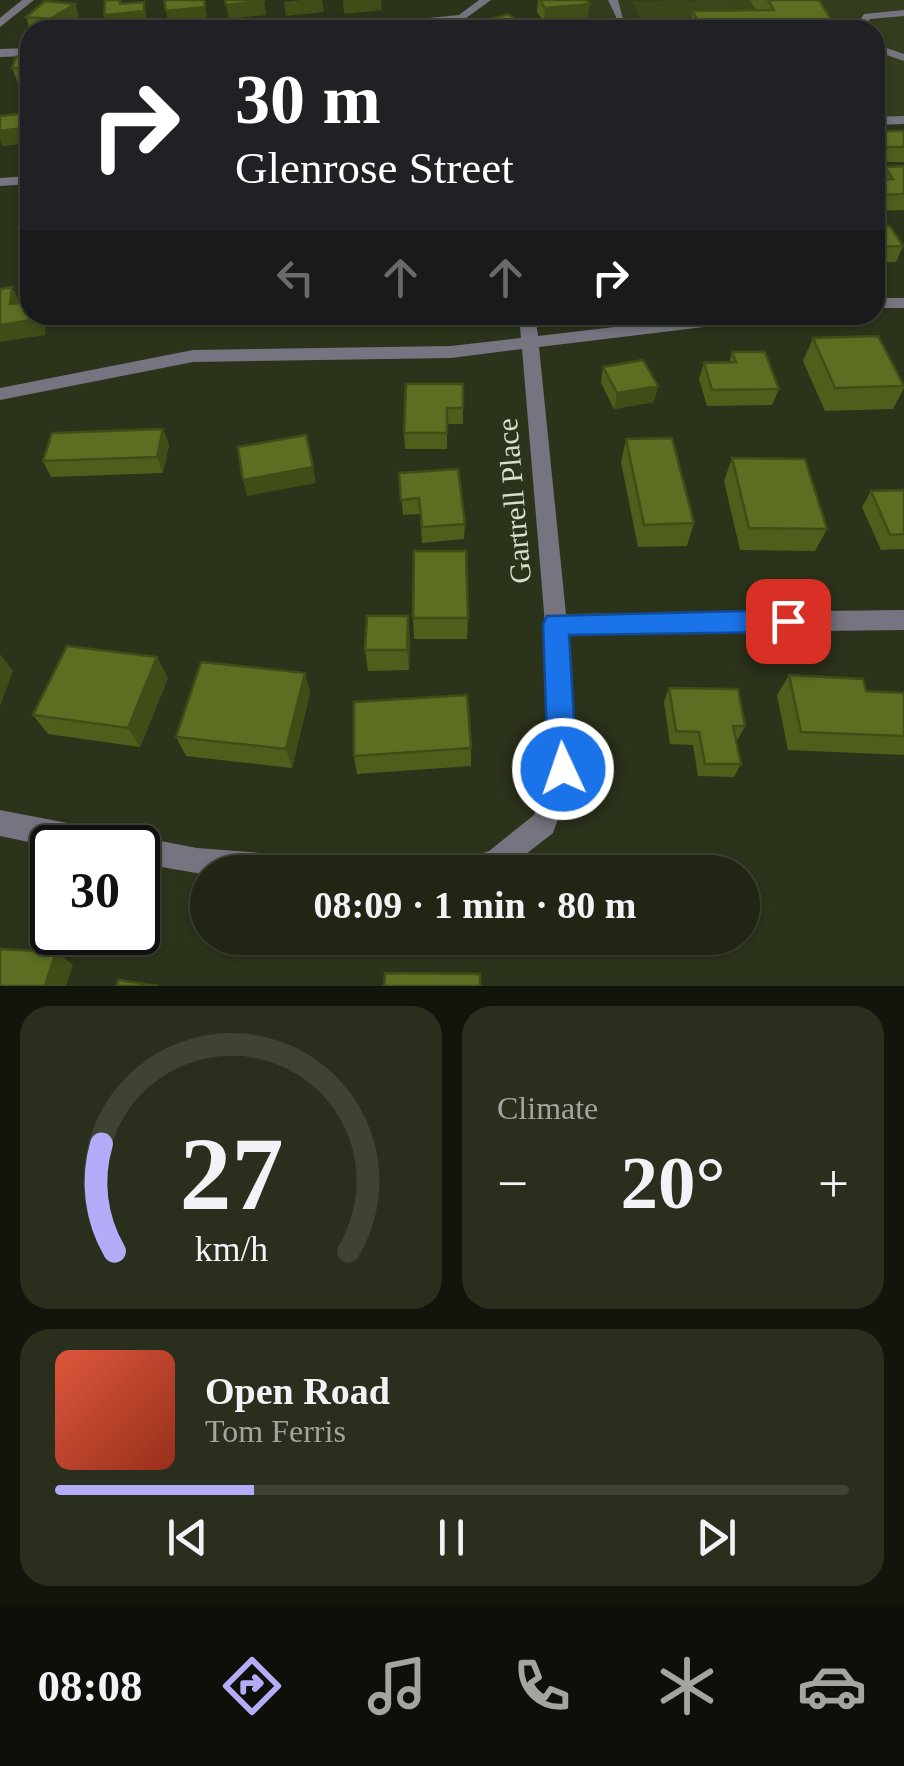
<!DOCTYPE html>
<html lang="en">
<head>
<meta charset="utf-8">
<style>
	:root { --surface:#212614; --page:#292e1d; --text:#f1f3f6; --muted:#a2a5a0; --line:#3e4334; --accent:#b3adf9 }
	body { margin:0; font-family:Georgia,serif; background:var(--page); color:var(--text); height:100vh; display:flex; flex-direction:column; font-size:38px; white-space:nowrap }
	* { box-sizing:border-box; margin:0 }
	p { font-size:32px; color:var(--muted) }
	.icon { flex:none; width:55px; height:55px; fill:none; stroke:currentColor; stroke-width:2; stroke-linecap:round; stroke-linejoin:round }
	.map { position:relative; height:986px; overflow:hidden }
	.panel { display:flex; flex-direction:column; gap:20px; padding:20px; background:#12150b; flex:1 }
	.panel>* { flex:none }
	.top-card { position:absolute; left:20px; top:20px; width:865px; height:305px; border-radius:30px; box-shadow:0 2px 8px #0004,0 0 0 2px var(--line); background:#202124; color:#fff; overflow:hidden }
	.speed { position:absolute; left:30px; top:825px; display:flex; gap:20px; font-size:50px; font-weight:700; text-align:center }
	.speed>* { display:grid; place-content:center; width:130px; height:130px; border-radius:50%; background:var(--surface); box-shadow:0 2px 8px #0004,0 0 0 2px var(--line); line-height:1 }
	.speed .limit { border:5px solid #111; border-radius:15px; background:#fff; color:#111 }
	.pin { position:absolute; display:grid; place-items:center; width:85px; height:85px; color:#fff; margin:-42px; border-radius:20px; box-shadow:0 5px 15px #0006 }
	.me { position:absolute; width:110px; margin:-55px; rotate:357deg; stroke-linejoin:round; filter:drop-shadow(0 0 8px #0008) }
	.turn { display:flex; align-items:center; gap:35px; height:210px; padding:0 50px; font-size:45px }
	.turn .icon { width:130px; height:130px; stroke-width:2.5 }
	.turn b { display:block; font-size:70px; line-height:85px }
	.lanes { display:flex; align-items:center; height:95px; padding:0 50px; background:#0003; justify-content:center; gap:50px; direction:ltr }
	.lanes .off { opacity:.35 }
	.big { font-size:75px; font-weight:700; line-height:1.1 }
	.panel .tile { flex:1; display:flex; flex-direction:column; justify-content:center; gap:15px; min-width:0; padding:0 35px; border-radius:30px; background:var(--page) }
	.panel .dial { align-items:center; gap:0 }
	.dial svg { height:260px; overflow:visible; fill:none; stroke:var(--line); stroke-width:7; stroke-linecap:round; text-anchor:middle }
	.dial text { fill:var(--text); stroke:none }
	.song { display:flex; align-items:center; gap:30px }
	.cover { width:120px; height:120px; border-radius:15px; background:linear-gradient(135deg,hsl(10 70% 55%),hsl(10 70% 35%)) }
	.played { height:10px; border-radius:5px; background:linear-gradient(90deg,var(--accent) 25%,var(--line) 25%) }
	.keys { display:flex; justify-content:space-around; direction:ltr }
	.heat { display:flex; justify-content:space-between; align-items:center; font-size:55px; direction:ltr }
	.panel .tiles { flex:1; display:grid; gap:20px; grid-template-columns:1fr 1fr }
	.tile:last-child { grid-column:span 2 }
	.trip { position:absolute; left:190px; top:855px; width:570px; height:100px; border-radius:50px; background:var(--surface); box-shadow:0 2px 8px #0004,0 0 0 2px var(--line); font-weight:700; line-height:100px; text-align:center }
	.menu { display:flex; height:160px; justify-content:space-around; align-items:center; background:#0d0f08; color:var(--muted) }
	.menu .icon { width:70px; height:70px }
	.menu .current { color:var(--accent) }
	.menu b { font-size:45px; color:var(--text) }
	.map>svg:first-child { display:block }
	.built { fill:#333c1d }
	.green { fill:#3b461a }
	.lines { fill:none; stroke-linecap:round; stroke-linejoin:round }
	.service { fill:#757480; fill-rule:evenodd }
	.minor { fill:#757480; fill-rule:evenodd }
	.wall { fill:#4e5f1c }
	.shaded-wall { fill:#404d17 }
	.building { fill:#5b6e21; stroke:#404d17; stroke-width:2.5 }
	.route { fill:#1a73e8; stroke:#114b97; stroke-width:2.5 }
	.labels { text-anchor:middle; stroke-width:10; stroke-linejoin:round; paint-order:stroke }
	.street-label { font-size:30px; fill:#d8ddce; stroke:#2c331b }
</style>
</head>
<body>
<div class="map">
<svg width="904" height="986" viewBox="0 0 904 986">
	<rect width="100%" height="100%" fill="#2c331b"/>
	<!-- built -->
	<path class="built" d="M 579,0 L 904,0 L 904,121 L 875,121 L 875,30 L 596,30 Z"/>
	<!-- green -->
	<path class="green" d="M 750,0 L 768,30 L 645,30 L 632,1 Z"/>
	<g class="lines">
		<!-- service -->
		<path class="service" d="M 608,0 L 618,0 L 623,19 L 617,19 Z
			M 904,10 L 904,16 L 870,19 L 863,30 L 853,30 L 864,14 Z
			M 875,44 L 904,54 L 904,61 L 875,51 Z"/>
		<!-- minor -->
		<path class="minor" d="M 22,0 L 34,0 L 0,27 L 0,18 Z
			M 479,0 L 491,0 L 462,21 L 372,30 L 331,30 L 337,27 L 459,15 Z
			M 30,48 L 30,56 L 0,57 L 0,49 Z
			M 904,116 L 904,124 L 875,125 L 875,117 Z
			M 30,176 L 30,184 L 0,186 L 0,178 Z
			M 875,298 L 904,298 L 904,308 L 875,308 Z
			M 519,315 L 535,315 L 538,336 L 717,315 L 770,315 L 762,320 L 539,347 L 566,614 L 904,610 L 904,630 L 568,634 L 576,769 L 553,833 L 503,872 L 451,872 L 454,862 L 489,851 L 534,815 L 550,769 L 545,624 L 522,349 L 451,358 L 193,362 L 0,400 L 0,388 L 193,350 L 451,346 L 521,338 Z
			M 0,810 L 197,848 L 325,858 L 335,862 L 339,872 L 208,872 L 208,875 L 138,863 L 138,848 L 57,848 L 0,836 Z"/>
	</g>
	<!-- wall -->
	<path class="wall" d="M 538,0 L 587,0 L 588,18 L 544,22 L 537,12 Z
		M 750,0 L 819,0 L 838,30 L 689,30 L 693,11 L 756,10 Z
		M 75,4 L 79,18 L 60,30 L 30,30 L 26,17 Z
		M 476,23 L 531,30 L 476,30 Z
		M 30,55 L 30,84 L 18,83 L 12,68 Z
		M 875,131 L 904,131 L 904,162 L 875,162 Z
		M 904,166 L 904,210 L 875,211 L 875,180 L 880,179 L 885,167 Z
		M 875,226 L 903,246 L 896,262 L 875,263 Z
		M 813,338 L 904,384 L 904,388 L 893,409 L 825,411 L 803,361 Z
		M 732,352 L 779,389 L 772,405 L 707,406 L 699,379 L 704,363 L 729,363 Z
		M 603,367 L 654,402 L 614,409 L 601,383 Z
		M 406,384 L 463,408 L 463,424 L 447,424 L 447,449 L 405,449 L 404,433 Z
		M 163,429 L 169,445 L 163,473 L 51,477 L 43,461 Z
		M 626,439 L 694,523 L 687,546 L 638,547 L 621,462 Z
		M 732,458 L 827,529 L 815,551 L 740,550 L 724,481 Z
		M 399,473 L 465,524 L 464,539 L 422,543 L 420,514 L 403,515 Z
		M 904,490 L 904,549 L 881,550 L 862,507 L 871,491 Z
		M 413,618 L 468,618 L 467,639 L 414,639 Z
		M 410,637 L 409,670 L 368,671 L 365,650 Z
		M 305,673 L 310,693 L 292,768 L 186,756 L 176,737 Z
		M 789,675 L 866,691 L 904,693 L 904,755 L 788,750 L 777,695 Z
		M 168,678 L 140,747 L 48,734 L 33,715 Z
		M 669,688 L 745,726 L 738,739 L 736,739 L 741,764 L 734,777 L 698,776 L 693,745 L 670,744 L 664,702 Z
		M 471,748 L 471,766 L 357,774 L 354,756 Z"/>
	<!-- shaded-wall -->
	<path class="shaded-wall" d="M 121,0 L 124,13 L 144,2 L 148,26 L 108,29 L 104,15 L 120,4 Z
		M 302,0 L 322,0 L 324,12 L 286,16 L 284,2 Z
		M 343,0 L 381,0 L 382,10 L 344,14 Z
		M 264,1 L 266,15 L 229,19 L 226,5 Z
		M 75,4 L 79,18 L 60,30 L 54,30 L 50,19 Z
		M 590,4 L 588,18 L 544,22 L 545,8 Z
		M 205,7 L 208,21 L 169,25 L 166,11 Z
		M 30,127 L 30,143 L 2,146 L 0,140 L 0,131 Z
		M 12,287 L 20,303 L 10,304 Z
		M 38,315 L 47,316 L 45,335 L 0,342 L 0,325 Z
		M 101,315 L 150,315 L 103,322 Z
		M 658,386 L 654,402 L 614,409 L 617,393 Z
		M 163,429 L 169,445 L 163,473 L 157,457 Z
		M 313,467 L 316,483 L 247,496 L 243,480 Z
		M 408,616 L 410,637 L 409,670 L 407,650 Z
		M 0,654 L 13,671 L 0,706 Z
		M 157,657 L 168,678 L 140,747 L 128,728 Z
		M 305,673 L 310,693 L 292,768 L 286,749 Z
		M 56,952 L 73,965 L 66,986 L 45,986 Z"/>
	<!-- building -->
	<path class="building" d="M 105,0 L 120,0 L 120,4 L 144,2 L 144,11 L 104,15 Z
		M 164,0 L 204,0 L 205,7 L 166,11 Z
		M 225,0 L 264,0 L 264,1 L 226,5 Z
		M 540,0 L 587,0 L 590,4 L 545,8 Z
		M 768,0 L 819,0 L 838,30 L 702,30 L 693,11 L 774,10 Z
		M 45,1 L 75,4 L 50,19 L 26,17 Z
		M 508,14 L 531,29 L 515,30 L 510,27 L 498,30 L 486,30 L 476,23 Z
		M 455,25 L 457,30 L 410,29 Z
		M 30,55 L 30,69 L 12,68 L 16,57 Z
		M 30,113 L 30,127 L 0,131 L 0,116 Z
		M 875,131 L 904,131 L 904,147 L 875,147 Z
		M 904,166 L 904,194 L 881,195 L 875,186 L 875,180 L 893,179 L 885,167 Z
		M 26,197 L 30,197 L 30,212 L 26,213 Z
		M 875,226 L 890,226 L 903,246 L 875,247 Z
		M 12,287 L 10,304 L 30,302 L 30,315 L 38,315 L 38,319 L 0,325 L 0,289 Z
		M 878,336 L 904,386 L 835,388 L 813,338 Z
		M 732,352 L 765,352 L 779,389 L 712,390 L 704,363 L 736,362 Z
		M 643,360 L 658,386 L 617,393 L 603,367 Z
		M 406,384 L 463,384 L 463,408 L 447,408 L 447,433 L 404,433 Z
		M 163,429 L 157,457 L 43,461 L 52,433 Z
		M 306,435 L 313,467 L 243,480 L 238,447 Z
		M 672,438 L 694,523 L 644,525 L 626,439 Z
		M 732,458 L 805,459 L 827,529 L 749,528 Z
		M 458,469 L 465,524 L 422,527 L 419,498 L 401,500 L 399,473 Z
		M 904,490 L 904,534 L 890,535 L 871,491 Z
		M 414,551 L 466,551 L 468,618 L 413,618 Z
		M 367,616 L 408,616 L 407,650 L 365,650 Z
		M 67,646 L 157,657 L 128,728 L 33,715 Z
		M 201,662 L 305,673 L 286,749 L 176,737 Z
		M 789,675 L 863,679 L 866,691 L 904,693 L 904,736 L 801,732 Z
		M 669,688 L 738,689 L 745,726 L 733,726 L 741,764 L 705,764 L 699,732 L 676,731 Z
		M 467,695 L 471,748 L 354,756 L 354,702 Z
		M 0,949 L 56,952 L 45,986 L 0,986 Z
		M 385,973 L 480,974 L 480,986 L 384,986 Z
		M 118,980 L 158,986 L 117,986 Z"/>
	<!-- route -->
	<path class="route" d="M 788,610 L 801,621 L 788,632 L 569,635 L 577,769 L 573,779 L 563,783 L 553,779 L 548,769 L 543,624 L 547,616 Z"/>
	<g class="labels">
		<!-- street labels -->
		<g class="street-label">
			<text transform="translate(514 501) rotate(-95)" y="10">Gartrell Place</text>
		</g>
	</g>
</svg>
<div class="speed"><div class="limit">30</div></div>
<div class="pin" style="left:788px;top:621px;background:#d93025"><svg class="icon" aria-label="arrive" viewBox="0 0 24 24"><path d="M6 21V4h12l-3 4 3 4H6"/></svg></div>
<svg class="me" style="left:563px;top:769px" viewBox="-20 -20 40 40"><circle r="17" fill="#1a73e8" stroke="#fff" stroke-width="3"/><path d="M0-11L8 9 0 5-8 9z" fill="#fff"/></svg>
<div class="trip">08:09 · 1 min · 80 m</div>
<div class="top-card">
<div class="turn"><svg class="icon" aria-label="right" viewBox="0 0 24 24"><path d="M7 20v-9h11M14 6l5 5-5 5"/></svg><div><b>30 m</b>Glenrose Street</div></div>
<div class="lanes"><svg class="icon off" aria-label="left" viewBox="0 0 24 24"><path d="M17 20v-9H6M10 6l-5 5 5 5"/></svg><svg class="icon off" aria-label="ahead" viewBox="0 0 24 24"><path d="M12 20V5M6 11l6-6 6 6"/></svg><svg class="icon off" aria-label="ahead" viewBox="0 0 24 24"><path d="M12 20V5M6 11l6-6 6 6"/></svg><svg class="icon" aria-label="right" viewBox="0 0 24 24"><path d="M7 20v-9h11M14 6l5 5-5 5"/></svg></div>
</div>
</div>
<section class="panel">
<div class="tiles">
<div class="tile dial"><svg viewBox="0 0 100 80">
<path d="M14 69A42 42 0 1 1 86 69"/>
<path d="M14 69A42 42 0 0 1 10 36" stroke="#b3adf9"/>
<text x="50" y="56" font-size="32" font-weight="700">27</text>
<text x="50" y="72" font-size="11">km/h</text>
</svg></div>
<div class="tile"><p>Climate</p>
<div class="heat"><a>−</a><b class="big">20°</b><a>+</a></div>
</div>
<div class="tile">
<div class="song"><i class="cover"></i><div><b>Open Road</b><p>Tom Ferris</p></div></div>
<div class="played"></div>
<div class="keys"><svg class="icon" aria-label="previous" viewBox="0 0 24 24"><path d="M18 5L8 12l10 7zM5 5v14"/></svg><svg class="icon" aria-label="pause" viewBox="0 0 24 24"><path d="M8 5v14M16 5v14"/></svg><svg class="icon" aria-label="next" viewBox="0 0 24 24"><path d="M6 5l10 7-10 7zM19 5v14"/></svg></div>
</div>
</div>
</section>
<nav class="menu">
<b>08:08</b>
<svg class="icon current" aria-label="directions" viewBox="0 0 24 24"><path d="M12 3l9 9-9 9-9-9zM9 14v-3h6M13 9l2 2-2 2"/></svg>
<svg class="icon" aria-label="music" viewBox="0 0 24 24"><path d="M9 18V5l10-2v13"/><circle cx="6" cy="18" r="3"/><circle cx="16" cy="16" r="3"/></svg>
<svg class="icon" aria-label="phone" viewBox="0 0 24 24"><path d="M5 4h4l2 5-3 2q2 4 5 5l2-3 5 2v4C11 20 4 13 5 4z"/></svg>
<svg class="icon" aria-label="climate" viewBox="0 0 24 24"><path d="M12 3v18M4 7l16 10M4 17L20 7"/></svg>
<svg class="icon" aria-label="car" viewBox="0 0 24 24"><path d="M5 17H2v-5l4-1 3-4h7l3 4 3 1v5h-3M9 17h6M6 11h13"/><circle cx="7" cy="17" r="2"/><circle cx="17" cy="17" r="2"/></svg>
</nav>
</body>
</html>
